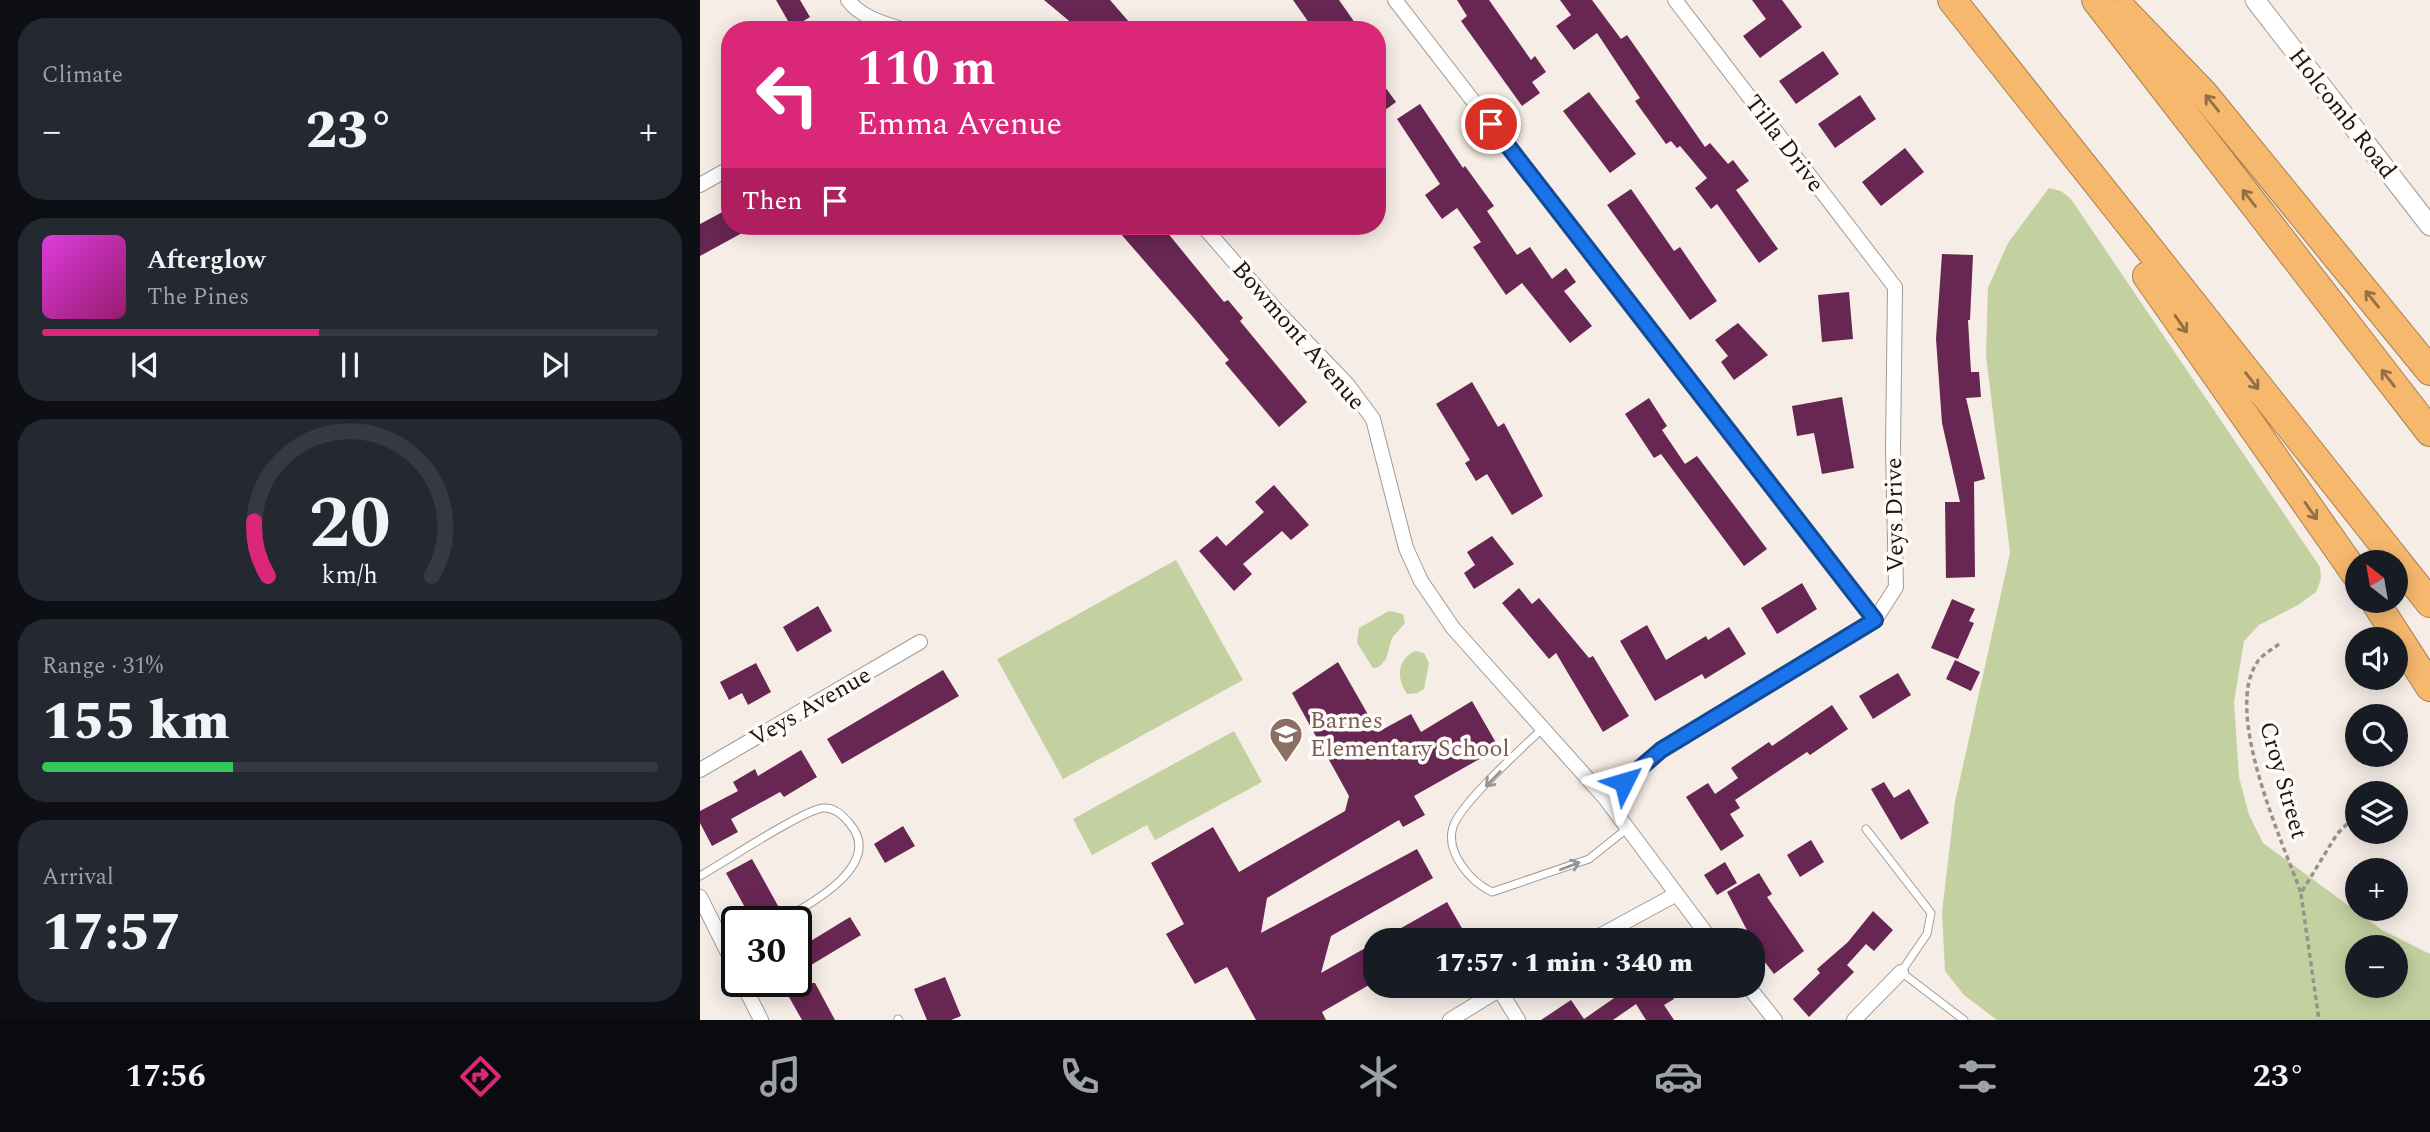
<!DOCTYPE html>
<html lang="en">
<head>
<meta charset="utf-8">
<style>
	:root { --surface:#171b24; --page:#242831; --text:#f1f3f6; --muted:#9ea1a6; --line:#363941; --accent:#db2777 }
	body { margin:0; font-family:Spectral,serif; background:var(--page); color:var(--text); height:100vh; display:flex; flex-direction:column; font-size:26px; white-space:nowrap }
	* { box-sizing:border-box; margin:0 }
	p { font-size:23px; color:var(--muted) }
	.icon { flex:none; width:38px; height:38px; fill:none; stroke:currentColor; stroke-width:2; stroke-linecap:round; stroke-linejoin:round }
	.map { position:relative; flex:1; overflow:hidden }
	.drawer { display:flex; flex-direction:column; gap:18px; padding:18px; background:#0d0f14; width:700px }
	.drawer>* { flex:none }
	.banner { position:absolute; left:21px; top:21px; width:665px; height:214px; border-radius:28px; box-shadow:0 4px 18px #0003; background:#db2777; color:#fff; overflow:hidden }
	.needle { width:46px; rotate:329deg }
	.fabs { position:absolute; left:1645px; top:550px; display:grid; gap:14px }
	.fabs a { display:grid; place-items:center; width:63px; height:63px; border-radius:50%; background:var(--surface); box-shadow:0 4px 18px #0003; font-size:35px }
	.speed { position:absolute; left:21px; top:906px; display:flex; gap:14px; font-size:35px; font-weight:700; text-align:center }
	.speed>* { display:grid; place-content:center; width:91px; height:91px; border-radius:50%; background:var(--surface); box-shadow:0 4px 18px #0003; line-height:1 }
	.speed .limit { border:4px solid #111; border-radius:10px; background:#fff; color:#111 }
	.pin { position:absolute; display:grid; place-items:center; width:60px; height:60px; color:#fff; margin:-30px; border:4px solid #fff; border-radius:50%; box-shadow:0 2px 7px #0007 }
	.me { position:absolute; width:77px; margin:-38px; rotate:50deg; stroke-linejoin:round; filter:drop-shadow(0 0 5px #0008) }
	.turn { display:flex; align-items:center; gap:24px; height:147px; padding:0 21px; font-size:32px }
	.turn .icon { width:91px; height:91px; stroke-width:2.5 }
	.turn b { display:block; font-size:49px; line-height:60px }
	.then { display:flex; align-items:center; height:66px; padding:0 21px; background:#0003; gap:14px; font-size:26px }
	.big { font-size:52px; font-weight:800; line-height:1.1 }
	.drawer .card { flex:1; display:flex; flex-direction:column; justify-content:center; gap:10px; min-width:0; padding:0 24px; border-radius:28px; background:var(--page) }
	.drawer .dial { align-items:center; gap:0 }
	.dial svg { height:182px; overflow:visible; fill:none; stroke:var(--line); stroke-width:7; stroke-linecap:round; text-anchor:middle }
	.dial text { fill:var(--text); stroke:none }
	.song { display:flex; align-items:center; gap:21px }
	.cover { width:84px; height:84px; border-radius:10px; background:linear-gradient(135deg,hsl(300 70% 55%),hsl(320 70% 35%)) }
	.played { height:7px; border-radius:4px; background:linear-gradient(90deg,var(--accent) 45%,var(--line) 45%) }
	.keys { display:flex; justify-content:space-around; direction:ltr }
	.heat { display:flex; justify-content:space-between; align-items:center; font-size:38px; direction:ltr }
	.charge { height:10px; border-radius:5px; background:linear-gradient(90deg,#34c759 31%,var(--line) 0) }
	.trip { position:absolute; left:663px; top:928px; width:402px; height:70px; border-radius:28px; background:var(--surface); box-shadow:0 4px 18px #0003; font-weight:800; line-height:70px; text-align:center }
	.tab-bar { display:flex; height:112px; justify-content:space-around; align-items:center; background:#090b0e; color:var(--muted) }
	.tab-bar .icon { width:49px; height:49px }
	.tab-bar .active { color:var(--accent) }
	.tab-bar b { font-size:32px; color:var(--text) }
	main { display:flex; flex:1; min-height:0 }
	.map>svg:first-child { display:block }
	.green { fill:#c3d09f; fill-rule:evenodd }
	.building { fill:#682653 }
	.lines { fill:none; stroke-linecap:round; stroke-linejoin:round }
	.service-casing { stroke:#a29a93; stroke-width:9 }
	.minor-casing { stroke:#a29a93; stroke-width:16 }
	.tertiary-casing { stroke:#a29a93; stroke-width:21 }
	.motorway-casing { stroke:#a97f4e; stroke-width:30 }
	.path { stroke:#97918c; stroke-width:3.5; stroke-dasharray:5 3.5; stroke-linecap:butt }
	.service { stroke:#fff; stroke-width:7 }
	.minor { stroke:#fff; stroke-width:14 }
	.tertiary { stroke:#fff; stroke-width:19 }
	.motorway { stroke:#f6b86d; stroke-width:28 }
	.oneway { stroke:#936f45 }
	.oneway2 { stroke:#989695 }
	.route-casing { stroke:#114b97; stroke-width:18 }
	.route { stroke:#1a73e8; stroke-width:12 }
	.labels { text-anchor:middle; stroke-width:7; stroke-linejoin:round; paint-order:stroke }
	.street-label { font-size:24px; fill:#191614; stroke:#fffbf9 }
	.education-label { font-size:24px; fill:#785e54; stroke:#fffbf9; text-anchor:start }
</style>
</head>
<body>
<main>
<section class="drawer">
<div class="card"><p>Climate</p>
<div class="heat"><a>−</a><b class="big">23°</b><a>+</a></div>
</div>
<div class="card">
<div class="song"><i class="cover"></i><div><b>Afterglow</b><p>The Pines</p></div></div>
<div class="played"></div>
<div class="keys"><svg class="icon" aria-label="previous" viewBox="0 0 24 24"><path d="M18 5L8 12l10 7zM5 5v14"/></svg><svg class="icon" aria-label="pause" viewBox="0 0 24 24"><path d="M8 5v14M16 5v14"/></svg><svg class="icon" aria-label="next" viewBox="0 0 24 24"><path d="M6 5l10 7-10 7zM19 5v14"/></svg></div>
</div>
<div class="card dial"><svg viewBox="0 0 100 80">
<path d="M14 69A42 42 0 1 1 86 69"/>
<path d="M14 69A42 42 0 0 1 8 45" stroke="#db2777"/>
<text x="50" y="56" font-size="32" font-weight="700">20</text>
<text x="50" y="72" font-size="11">km/h</text>
</svg></div>
<div class="card"><p>Range · 31%</p><b class="big">155 km</b><div class="charge"></div></div>
<div class="card"><p>Arrival</p><b class="big">17:57</b></div>
</section>
<div class="map">
<svg width="1730" height="1020" viewBox="0 0 1730 1020">
	<rect width="100%" height="100%" fill="#f6ede6"/>
	<!-- green -->
	<path class="green" d="M 1349,188 L 1361,191 L 1371,199 L 1620,567 L 1621,579 L 1616,592 L 1598,605 L 1559,625 L 1544,641 L 1534,702 L 1539,777 L 1549,815 L 1563,843 L 1682,930 L 1730,954 L 1730,1020 L 1297,1020 L 1264,995 L 1245,971 L 1242,912 L 1255,802 L 1310,553 L 1286,355 L 1288,288 L 1308,243 ZM 1657,947 L 1696,947 L 1696,985 L 1657,985 Z
		M 476,560 L 543,680 L 363,779 L 297,659 Z
		M 689,611 L 703,614 L 705,623 L 692,638 L 686,659 L 679,667 L 673,668 L 657,643 L 659,628 Z
		M 715,651 L 724,653 L 729,663 L 724,689 L 717,693 L 707,694 C 696,678 697,660 715,651 Z
		M 534,731 L 562,782 L 455,840 L 447,825 L 392,855 L 373,819 Z"/>
	<!-- building -->
	<path class="building" d="M 76,0 L 100,0 L 110,17 L 92,28 Z
		M 344,0 L 410,0 L 436,30 L 380,30 Z
		M 593,0 L 639,0 L 660,30 L 614,30 Z
		M 757,0 L 789,0 L 831,60 L 835,56 L 846,72 L 832,82 L 840,93 L 822,106 L 761,21 L 767,16 Z
		M 860,0 L 892,0 L 921,39 L 927,35 L 1005,147 L 1010,143 L 1028,164 L 1033,160 L 1049,181 L 1036,190 L 1078,249 L 1059,263 L 1017,204 L 1011,209 L 995,188 L 1007,178 L 980,146 L 977,148 L 971,141 L 966,144 L 935,101 L 940,98 L 897,33 L 874,50 L 856,26 L 871,15 Z
		M 1052,0 L 1082,0 L 1102,27 L 1060,58 L 1043,36 L 1066,19 Z
		M 1123,51 L 1139,74 L 1096,104 L 1079,81 Z
		M 677,76 L 696,102 L 677,116 Z
		M 889,92 L 936,154 L 910,173 L 863,111 Z
		M 1160,95 L 1176,119 L 1135,148 L 1118,124 Z
		M 720,104 L 763,168 L 765,166 L 794,206 L 787,211 L 817,255 L 830,247 L 852,279 L 866,268 L 876,282 L 864,291 L 892,326 L 870,343 L 822,283 L 806,295 L 773,247 L 781,242 L 757,208 L 742,219 L 725,195 L 740,184 L 697,119 Z
		M 1205,148 L 1224,172 L 1181,206 L 1162,182 Z
		M 931,189 L 974,251 L 980,247 L 1017,301 L 990,320 L 907,205 Z
		M 30,208 L 30,226 L 55,226 L 0,256 L 0,224 Z
		M 414,226 L 462,226 L 524,302 L 528,300 L 543,318 L 540,321 L 607,402 L 579,427 L 525,363 L 529,360 L 493,317 Z
		M 1242,254 L 1273,255 L 1270,320 L 1268,320 L 1271,372 L 1279,372 L 1281,397 L 1266,398 L 1285,479 L 1274,482 L 1275,577 L 1246,578 L 1245,502 L 1260,502 L 1242,423 L 1236,339 Z
		M 1149,292 L 1153,339 L 1122,342 L 1118,295 Z
		M 1038,323 L 1068,355 L 1034,380 L 1021,362 L 1028,356 L 1015,340 Z
		M 772,382 L 798,427 L 804,423 L 843,496 L 812,515 L 787,474 L 776,481 L 765,463 L 770,460 L 736,404 Z
		M 1142,397 L 1154,468 L 1122,474 L 1114,433 L 1097,436 L 1092,406 Z
		M 949,398 L 967,426 L 962,430 L 985,464 L 997,456 L 1067,549 L 1044,566 L 961,454 L 954,458 L 925,414 Z
		M 574,485 L 609,525 L 591,540 L 582,531 L 543,564 L 552,574 L 534,591 L 499,551 L 517,536 L 526,546 L 564,512 L 555,502 Z
		M 792,536 L 814,564 L 774,589 L 764,573 L 775,565 L 767,552 Z
		M 1102,583 L 1117,609 L 1077,634 L 1061,608 Z
		M 819,588 L 832,604 L 839,598 L 889,658 L 893,656 L 929,716 L 903,732 L 856,653 L 849,659 L 802,603 Z
		M 1252,599 L 1275,609 L 1269,621 L 1274,623 L 1258,659 L 1231,648 Z
		M 118,606 L 132,631 L 97,652 L 83,627 Z
		M 947,625 L 966,660 L 1006,636 L 1008,640 L 1029,627 L 1046,654 L 1005,679 L 1002,674 L 955,701 L 920,641 Z
		M 1255,660 L 1280,672 L 1271,691 L 1246,679 Z
		M 638,662 L 678,732 L 711,714 L 721,732 L 772,701 L 799,748 L 714,796 L 725,815 L 703,827 L 699,820 L 567,898 L 561,933 L 717,849 L 733,878 L 631,936 L 621,973 L 676,942 L 676,981 L 622,1012 L 626,1020 L 556,1020 L 527,967 L 495,984 L 466,934 L 484,924 L 451,863 L 513,827 L 539,872 L 645,811 L 649,796 L 592,693 Z
		M 56,663 L 71,692 L 48,705 L 42,693 L 29,700 L 20,682 Z
		M 243,670 L 259,696 L 142,764 L 127,739 Z
		M 1198,673 L 1211,695 L 1173,719 L 1159,696 Z
		M 1132,705 L 1148,729 L 1110,755 L 1107,752 L 1035,800 L 1040,808 L 1030,814 L 1044,836 L 1021,851 L 986,797 L 1008,783 L 1015,794 L 1038,778 L 1031,768 L 1069,742 L 1072,746 Z
		M 101,750 L 117,777 L 84,797 L 80,792 L 31,819 L 38,832 L 12,846 L 0,823 L 0,811 L 38,791 L 33,782 L 55,769 L 58,776 Z
		M 1184,782 L 1194,798 L 1209,789 L 1229,823 L 1201,840 L 1171,789 Z
		M 203,826 L 215,846 L 185,863 L 174,844 Z
		M 1111,840 L 1124,862 L 1100,877 L 1087,855 Z
		M 52,859 L 82,913 L 72,922 L 53,922 L 26,873 Z
		M 1025,862 L 1037,883 L 1017,895 L 1004,875 Z
		M 1059,873 L 1072,894 L 1067,897 L 1104,951 L 1074,974 L 1061,957 L 1027,892 Z
		M 747,902 L 763,930 L 746,940 L 680,940 Z
		M 1173,911 L 1193,930 L 1174,951 L 1166,944 L 1147,965 L 1154,972 L 1109,1017 L 1093,999 L 1120,973 L 1117,969 L 1148,942 Z
		M 150,917 L 161,935 L 96,974 L 96,950 Z
		M 245,977 L 261,1016 L 251,1020 L 227,1020 L 214,989 Z
		M 81,983 L 115,983 L 135,1020 L 102,1020 Z
		M 933,985 L 966,985 L 974,999 L 964,1005 L 974,1020 L 946,1020 L 936,1004 L 913,1020 L 841,1020 L 871,1000 L 884,1019 Z"/>
	<g class="lines">
		<defs>
			<path id="service" d="M 841,730 C 821,749 760,804 753,827 C 745,853 771,882 792,892 L 889,859 L 929,827
				M 1166,829 L 1231,913 L 1227,934 L 1201,972 L 1264,1020
				M 0,876 C 23,863 103,810 123,808 C 134,807 144,816 150,824 C 185,865 108,906 78,922
				M 198,1019 L 199,1020"/>
			<path id="minor" d="M 148,0 C 160,17 185,24 205,30
				M 695,0 L 1175,620
				M 975,0 L 1195,287 L 1193,449 L 1196,587 L 1175,620 L 961,750 L 905,798 L 1011,940
				M 0,185 L 30,168
				M 503,226 L 577,311 L 647,384 L 673,419 L 706,548 L 721,581 L 753,628 L 905,798
				M 0,770 L 220,642
				M 0,897 L 37,971
				M 892,940 L 975,895
				M 42,982 L 61,1020
				M 1047,985 L 1075,1020
				M 799,989 L 818,1020
				M 750,1020 L 807,985
				M 1154,1020 L 1201,972"/>
			<path id="tertiary" d="M 1555,0 L 1730,226"/>
			<path id="motorway" d="M 1252,0 L 1730,603
				M 1396,0 L 1730,432
				M 1424,11 L 1504,94 L 1730,371
				M 1447,276 L 1657,576
				M 1674,600 L 1730,687"/>
		</defs>
		<!-- service casing -->
		<use href="#service" class="service-casing"/>
		<!-- minor casing -->
		<use href="#minor" class="minor-casing"/>
		<!-- tertiary casing -->
		<use href="#tertiary" class="tertiary-casing"/>
		<!-- motorway casing -->
		<use href="#motorway" class="motorway-casing"/>
		<!-- path -->
		<path class="path" d="M 1579,644 C 1573,649 1563,654 1558,661 C 1522,711 1582,840 1601,893 L 1637,834 L 1657,814
			M 1601,894 L 1619,1020"/>
		<!-- service -->
		<use href="#service" class="service"/>
		<!-- minor -->
		<use href="#minor" class="minor"/>
		<!-- tertiary -->
		<use href="#tertiary" class="tertiary"/>
		<!-- motorway -->
		<use href="#motorway" class="motorway"/>
	</g>
	<!-- one-way arrows -->
	<defs><path id="oneway-shaft" d="M-6 0H5M1.5-3L5.5 0L1.5 3" fill="none" stroke-width="1.6" stroke-linecap="round" stroke-linejoin="round" transform="scale(1.75)"/></defs>
	<g class="oneway">
		<use href="#oneway-shaft" transform="translate(1512 103) rotate(-129)"/>
		<use href="#oneway-shaft" transform="translate(1549 198) rotate(-128)"/>
		<use href="#oneway-shaft" transform="translate(1672 299) rotate(-129)"/>
		<use href="#oneway-shaft" transform="translate(1481 324) rotate(55)"/>
		<use href="#oneway-shaft" transform="translate(1688 378) rotate(-128)"/>
		<use href="#oneway-shaft" transform="translate(1552 381) rotate(52)"/>
		<use href="#oneway-shaft" transform="translate(1611 511) rotate(55)"/>
	</g>
	<g class="oneway2">
		<use href="#oneway-shaft" transform="translate(793 779) rotate(134)"/>
		<use href="#oneway-shaft" transform="translate(870 866) rotate(-21)"/>
	</g>
	<g class="lines">
		<defs>
			<path id="route" d="M 791,124 L 1175,620 L 961,750 L 924,782"/>
		</defs>
		<!-- route casing -->
		<use href="#route" class="route-casing"/>
		<!-- route -->
		<use href="#route" class="route"/>
	</g>
	<!-- icons -->
	<defs>
		<symbol id="school-pin" viewBox="-11 -11 22 30"><path d="M0 17L-7.5 6A9.5 9.5 0 1 1 7.5 6Z" fill="#8d6e63" stroke="#fffbf9"/><path d="M0-5L7-2L0 1L-7-2ZM-4 1L0 2.5L4 1V4Q0 6-4 4Z" fill="#fff"/></symbol>
	</defs>
	<g fill-rule="evenodd">
		<use href="#school-pin" x="567" y="715" width="38" height="52"/>
	</g>
	<g class="labels">
		<!-- street labels -->
		<g class="street-label">
			<text transform="translate(1643 113) rotate(52)" y="8">Holcomb Road</text>
			<text transform="translate(1085 143) rotate(53)" y="8">Tilla Drive</text>
			<text transform="translate(599 335) rotate(49)" y="8">Bowmont Avenue</text>
			<text transform="translate(1194 515) rotate(-91)" y="8">Veys Drive</text>
			<text transform="translate(110 706) rotate(-30)" y="8">Veys Avenue</text>
			<text transform="translate(1584 780) rotate(74)" y="8">Croy Street</text>
		</g>
		<!-- education labels -->
		<g class="education-label">
			<text x="610" y="728">Barnes<tspan x="610" dy="28">Elementary School</tspan></text>
		</g>
	</g>
</svg>
<div class="fabs">
<a><svg class="needle" viewBox="-14 -14 28 28"><path d="M0-13l5 13h-10z" fill="#e53935"/><path d="M0 13l5-13h-10z" fill="#9ea1a6"/></svg></a>
<a><svg class="icon" aria-label="sound" viewBox="0 0 24 24"><path d="M4 9h4l5-4v14l-5-4H4zM17 9q2 3 0 6"/></svg></a>
<a><svg class="icon" aria-label="search" viewBox="0 0 24 24"><circle cx="10" cy="10" r="6"/><path d="M15 15l6 6"/></svg></a>
<a><svg class="icon" aria-label="layers" viewBox="0 0 24 24"><path d="M12 4l9 5-9 5-9-5zM3 14l9 5 9-5"/></svg></a>
<a>+</a>
<a>−</a>
</div>
<div class="speed"><div class="limit">30</div></div>
<div class="pin" style="left:791px;top:124px;background:#d93025"><svg class="icon" aria-label="arrive" viewBox="0 0 24 24"><path d="M6 21V4h12l-3 4 3 4H6"/></svg></div>
<svg class="me" style="left:924px;top:782px" viewBox="-20 -20 40 40"><path d="M0-17L14 15 0 8-14 15z" fill="#1a73e8" stroke="#fff" stroke-width="4"/></svg>
<div class="trip">17:57 · 1 min · 340 m</div>
<div class="banner">
<div class="turn"><svg class="icon" aria-label="left" viewBox="0 0 24 24"><path d="M17 20v-9H6M10 6l-5 5 5 5"/></svg><div><b>110 m</b>Emma Avenue</div></div>
<div class="then">Then<svg class="icon" aria-label="arrive" viewBox="0 0 24 24"><path d="M6 21V4h12l-3 4 3 4H6"/></svg></div>
</div>
</div>
</main>
<nav class="tab-bar">
<b>17:56</b>
<svg class="icon active" aria-label="directions" viewBox="0 0 24 24"><path d="M12 3l9 9-9 9-9-9zM9 14v-3h6M13 9l2 2-2 2"/></svg>
<svg class="icon" aria-label="music" viewBox="0 0 24 24"><path d="M9 18V5l10-2v13"/><circle cx="6" cy="18" r="3"/><circle cx="16" cy="16" r="3"/></svg>
<svg class="icon" aria-label="phone" viewBox="0 0 24 24"><path d="M5 4h4l2 5-3 2q2 4 5 5l2-3 5 2v4C11 20 4 13 5 4z"/></svg>
<svg class="icon" aria-label="climate" viewBox="0 0 24 24"><path d="M12 3v18M4 7l16 10M4 17L20 7"/></svg>
<svg class="icon" aria-label="car" viewBox="0 0 24 24"><path d="M5 17H2v-5l4-1 3-4h7l3 4 3 1v5h-3M9 17h6M6 11h13"/><circle cx="7" cy="17" r="2"/><circle cx="17" cy="17" r="2"/></svg>
<svg class="icon" aria-label="filters" viewBox="0 0 24 24"><path d="M4 7h16M4 17h16"/><circle cx="9" cy="7" r="2"/><circle cx="15" cy="17" r="2"/></svg>
<b>23°</b>
</nav>
</body>
</html>
